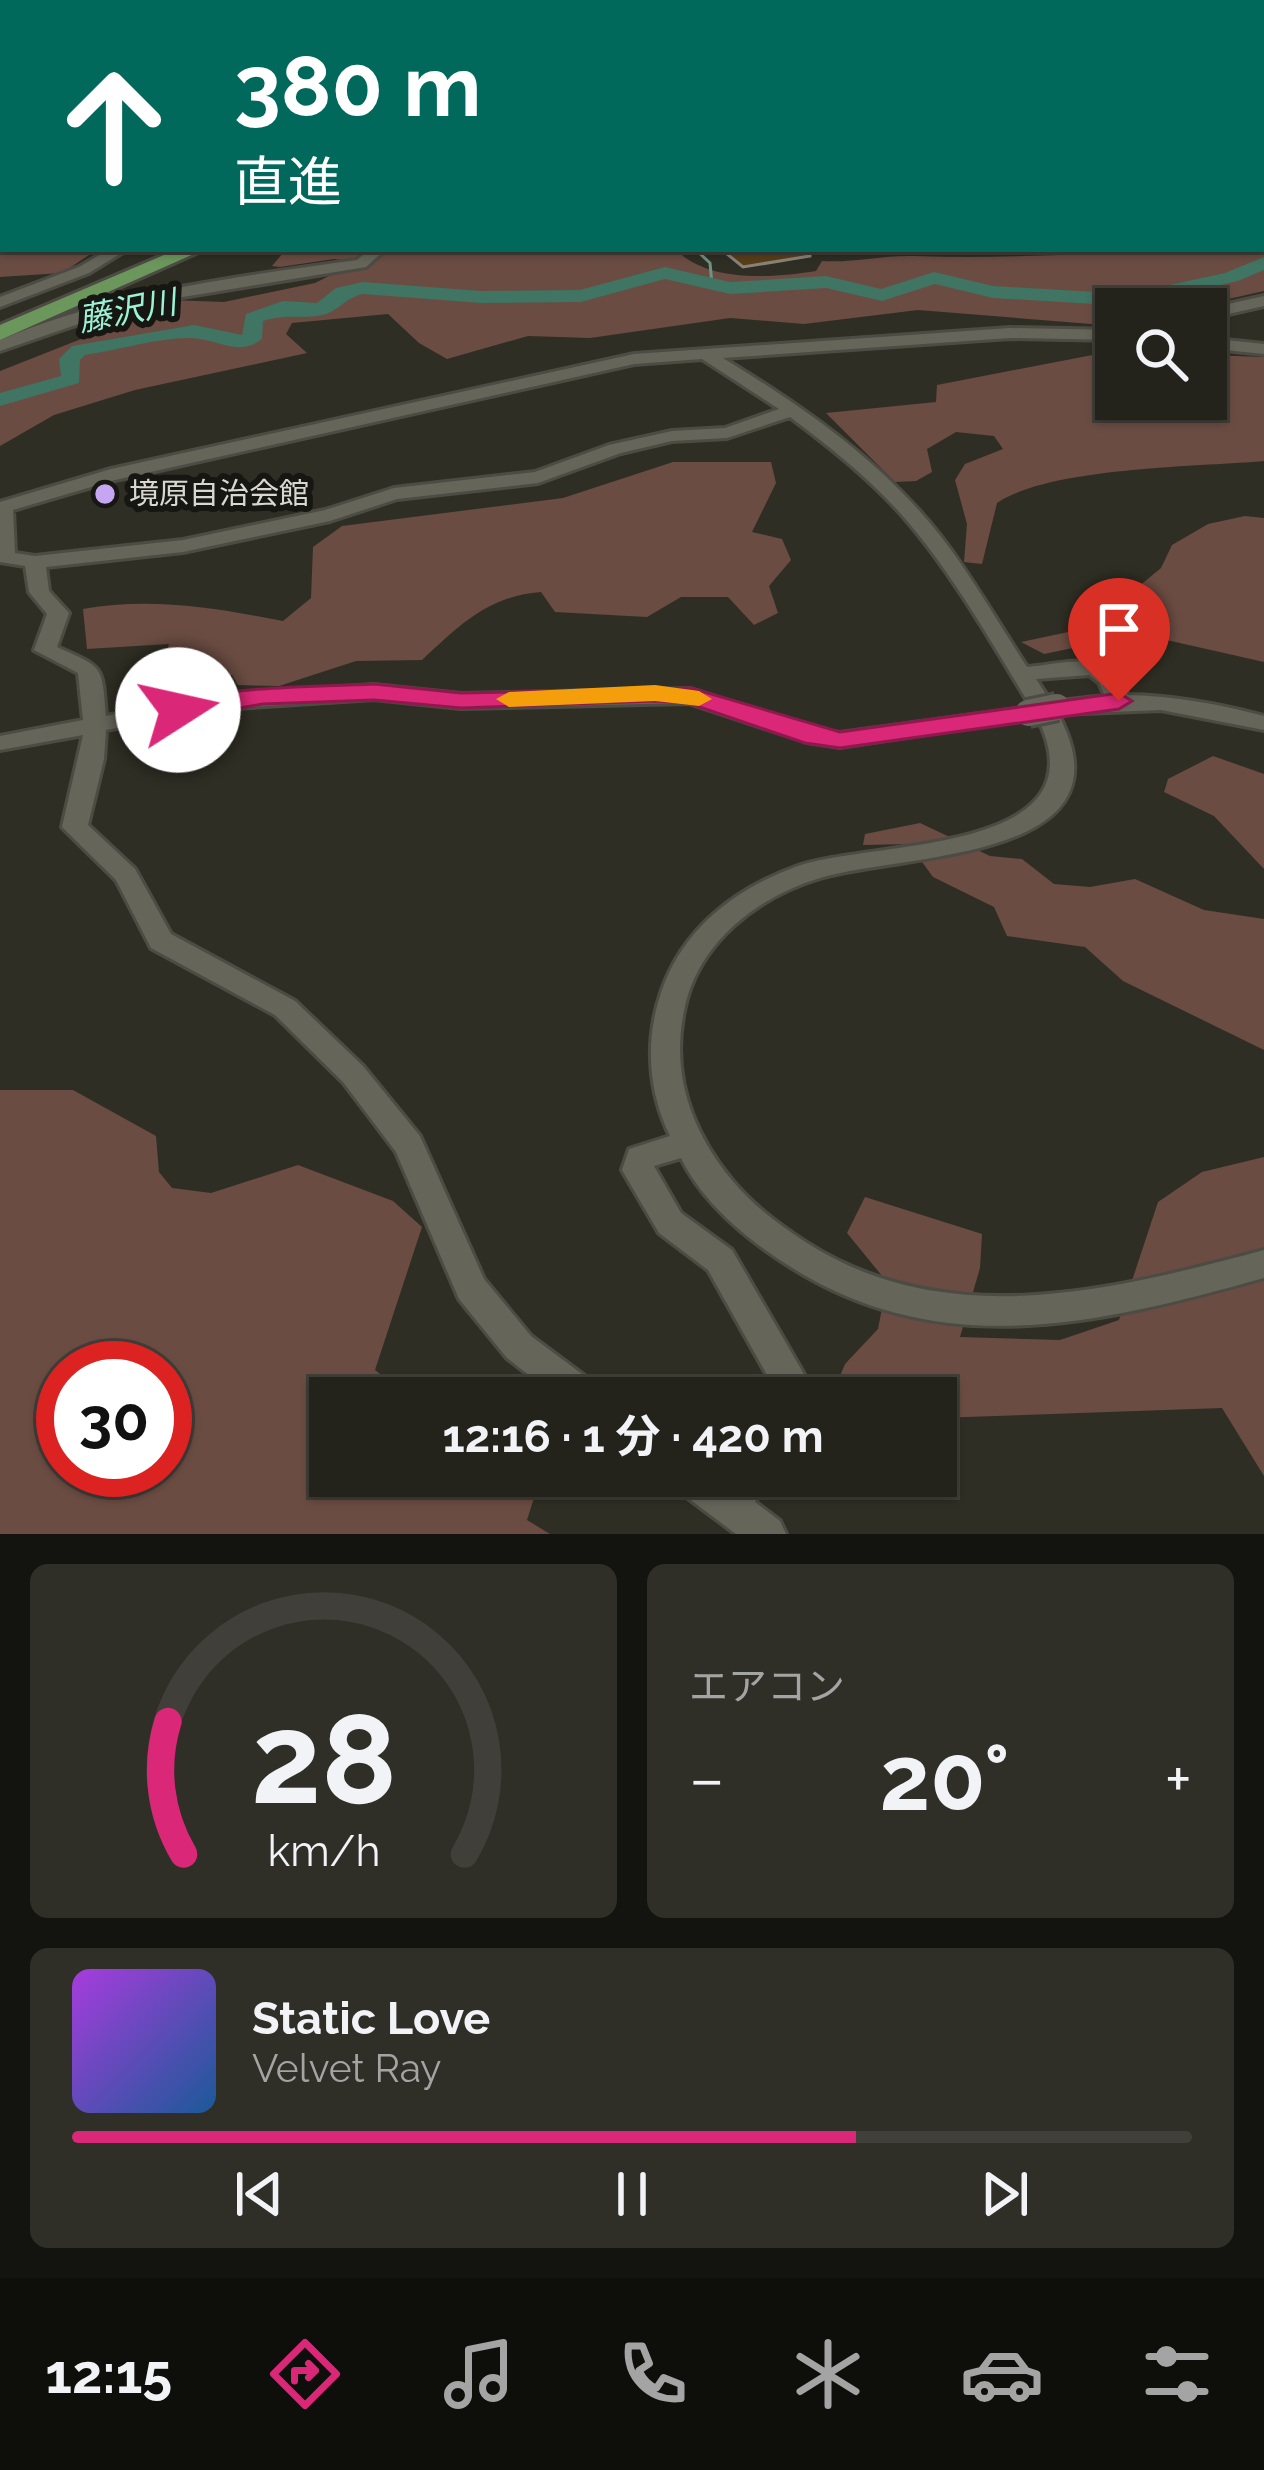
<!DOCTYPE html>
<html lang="ja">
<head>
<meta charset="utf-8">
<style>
	:root { --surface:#23221b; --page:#2f2f28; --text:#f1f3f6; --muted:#a3a4a3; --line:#403f3a; --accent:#db2777 }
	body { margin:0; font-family:Raleway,"Noto Sans JP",sans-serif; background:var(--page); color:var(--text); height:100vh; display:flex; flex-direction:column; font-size:45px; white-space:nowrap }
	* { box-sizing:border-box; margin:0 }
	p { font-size:39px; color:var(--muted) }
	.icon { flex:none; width:66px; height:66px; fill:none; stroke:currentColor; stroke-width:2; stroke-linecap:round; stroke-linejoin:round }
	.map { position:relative; height:1534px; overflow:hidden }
	.sheet { display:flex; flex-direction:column; gap:30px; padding:30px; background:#13130f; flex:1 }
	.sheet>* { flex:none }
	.hud { position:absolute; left:0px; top:0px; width:1266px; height:252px; box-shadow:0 3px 9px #0004,0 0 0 3px var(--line); background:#00695c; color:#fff; overflow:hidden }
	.fabs { position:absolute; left:1095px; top:288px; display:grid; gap:24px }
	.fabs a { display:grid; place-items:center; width:132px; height:132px; border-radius:0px; background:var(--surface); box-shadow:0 3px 9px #0004,0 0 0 3px var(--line); font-size:60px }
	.speed { position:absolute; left:36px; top:1341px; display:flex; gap:24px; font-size:60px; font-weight:700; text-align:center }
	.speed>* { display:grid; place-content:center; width:156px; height:156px; border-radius:50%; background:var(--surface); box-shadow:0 3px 9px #0004,0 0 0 3px var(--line); line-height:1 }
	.speed .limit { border:18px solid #d22; background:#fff; color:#111 }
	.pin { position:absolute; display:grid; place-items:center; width:102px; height:102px; color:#fff; margin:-123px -51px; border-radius:50% 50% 50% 0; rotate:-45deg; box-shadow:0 0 12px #0007 }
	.pin .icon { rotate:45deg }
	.me { position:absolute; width:132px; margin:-66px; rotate:80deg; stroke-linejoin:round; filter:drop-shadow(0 0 9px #0008) }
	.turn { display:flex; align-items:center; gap:42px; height:252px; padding:0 36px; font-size:54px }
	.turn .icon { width:156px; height:156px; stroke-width:2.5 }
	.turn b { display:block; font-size:84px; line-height:102px }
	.big { font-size:90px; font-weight:700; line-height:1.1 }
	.sheet .widget { flex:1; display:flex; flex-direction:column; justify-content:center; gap:18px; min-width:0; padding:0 42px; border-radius:18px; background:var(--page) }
	.sheet .dial { align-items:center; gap:0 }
	.dial svg { height:312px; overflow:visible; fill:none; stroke:var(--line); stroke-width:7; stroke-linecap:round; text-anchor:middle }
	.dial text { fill:var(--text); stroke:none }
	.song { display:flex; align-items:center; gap:36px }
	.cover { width:144px; height:144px; border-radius:18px; background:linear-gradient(135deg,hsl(280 70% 55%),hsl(210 70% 35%)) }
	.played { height:12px; border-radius:6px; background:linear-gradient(90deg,var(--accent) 70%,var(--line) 70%) }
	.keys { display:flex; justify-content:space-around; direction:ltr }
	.heat { display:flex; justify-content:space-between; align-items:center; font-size:66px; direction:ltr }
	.sheet .tiles { flex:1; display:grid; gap:30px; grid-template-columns:1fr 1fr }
	.widget:last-child { grid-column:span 2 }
	.trip { position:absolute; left:309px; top:1377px; width:648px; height:120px; border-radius:0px; background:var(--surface); box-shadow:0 3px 9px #0004,0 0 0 3px var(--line); font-weight:700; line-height:120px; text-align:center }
	.tabs { display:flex; height:192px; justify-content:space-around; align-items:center; background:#0e0e0b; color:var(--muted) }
	.tabs .icon { width:84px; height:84px }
	.tabs .on { color:var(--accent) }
	.tabs b { font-size:54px; color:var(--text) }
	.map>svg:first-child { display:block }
	.green { fill:#6a4c42; fill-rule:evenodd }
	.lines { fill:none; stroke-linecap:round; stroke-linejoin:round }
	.stream { stroke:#6e9284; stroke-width:3 }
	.river { fill:#407463; fill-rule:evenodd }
	.building { fill:#583e1a; stroke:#8b837a; stroke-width:3 }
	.minor-casing { stroke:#4d4c44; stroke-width:6 }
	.highway-casing { stroke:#4d4c44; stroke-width:6 }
	.minor { fill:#66655a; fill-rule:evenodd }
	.highway { fill:#6c975c; fill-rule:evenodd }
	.minor-bridge-far1-casing { stroke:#4d4c44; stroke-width:15; stroke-linecap:butt }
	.minor-bridge-casing { stroke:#4d4c44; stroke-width:32; stroke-linecap:butt }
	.minor-bridge-far1 { stroke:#66655a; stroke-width:12 }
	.minor-bridge { stroke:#66655a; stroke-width:26 }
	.route { fill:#db2777; stroke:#8e194d; stroke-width:3 }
	.slow { fill:#f59e0b }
	.poi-dot { fill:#c6a6f0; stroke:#161612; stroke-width:4.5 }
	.labels { text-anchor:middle; stroke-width:12; stroke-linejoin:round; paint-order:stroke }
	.far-poi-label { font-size:30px; fill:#d8d8d1; stroke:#161612; text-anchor:start }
	.far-water-label { font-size:33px; font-style:italic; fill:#9cf2d4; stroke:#161612 }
</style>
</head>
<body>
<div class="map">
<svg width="1264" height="1534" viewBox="0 0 1264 1534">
	<rect width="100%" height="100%" fill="#2f2e24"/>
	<!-- green -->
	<path class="green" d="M 0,75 L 3,249 L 98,249 L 62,273 L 0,277 Z
		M 1264,243 L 1264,291 L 1184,309 L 1116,309 L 1116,326 L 918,310 L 804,324 L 730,318 L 590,338 L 528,336 L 447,359 L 419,343 L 388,314 L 292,323 L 286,334 L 307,353 L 135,390 L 54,415 L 0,446 L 0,371 L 104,330 L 91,318 L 169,300 L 224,302 L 315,283 L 357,262 L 334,259 L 280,267 L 272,266 L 283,253 L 277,249 L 675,249 C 708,283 771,278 816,271 L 822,261 C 852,263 883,255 914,256 C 1030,260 1146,249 1263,249 Z
		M 1108,352 L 1116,352 L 1116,399 L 1206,399 L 1206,355 L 1264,357 L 1264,461 C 1197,467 1050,467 997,503 L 982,564 L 964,562 L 967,524 L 955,480 L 965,464 L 1003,449 L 994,436 L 956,432 L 927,449 L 932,472 L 916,481 L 895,482 L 826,413 L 936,402 L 937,385 Z
		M 673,462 L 771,462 L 776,483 L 752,532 L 782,539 L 791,560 L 769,586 L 778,613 L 754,625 L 728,597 L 681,597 L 647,617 L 555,612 L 541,592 C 488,596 460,625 422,660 L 356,661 L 279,686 L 238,685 L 232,675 L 160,674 L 169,644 L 87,649 L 83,609 C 152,597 215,608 283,621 L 311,598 L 313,547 L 342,526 L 563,498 Z
		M 1245,516 L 1264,518 L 1264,662 L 1140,634 L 1044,654 L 1021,642 L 1087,628 L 1119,612 L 1127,596 L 1161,568 L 1172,545 L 1208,524 Z
		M 1213,756 L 1264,774 L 1264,869 L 1214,816 L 1164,792 L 1168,779 Z
		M 920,823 L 990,856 L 1022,859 L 1054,884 L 1090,887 L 1135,879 L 1204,910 L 1264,919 L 1264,1050 L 1123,981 L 1085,947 L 1007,936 L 994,907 L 933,877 L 909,844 L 863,845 L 865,834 Z
		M 0,1090 L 73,1090 L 156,1136 L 159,1172 L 172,1188 L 211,1193 L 298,1165 L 393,1201 L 422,1227 L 375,1370 L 411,1398 L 330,1398 L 330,1476 L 541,1476 L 527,1520 L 550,1534 L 0,1534 ZM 63,1368 L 165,1368 L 165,1470 L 63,1470 Z
		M 1264,1157 L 1264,1476 L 1222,1408 L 936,1418 L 936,1398 L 831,1398 L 845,1364 L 878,1329 L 887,1282 L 847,1233 L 865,1197 L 982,1234 L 980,1268 L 960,1337 L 1060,1340 L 1119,1320 L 1158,1202 L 1202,1172 Z"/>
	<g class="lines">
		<!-- stream -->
		<path class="stream" d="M 695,249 L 710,263 L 712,285"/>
		<!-- river -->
		<path class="river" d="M 1264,257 L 1264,270 L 1238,281 L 1128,306 L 993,298 L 935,284 L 882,301 L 826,288 L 730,294 L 665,279 L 581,302 L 481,303 L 363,294 C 347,297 340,309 326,314 C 307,320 286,313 263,321 L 262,339 C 237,358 217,338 190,338 C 156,338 119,350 85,355 L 80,360 L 79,383 L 0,406 L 0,393 L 61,376 L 59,359 L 72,346 L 194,325 L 242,335 L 246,314 L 283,301 L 317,303 L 336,288 L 363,282 L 481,291 L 580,290 L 665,267 L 730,282 L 826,276 L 881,289 L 934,272 L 993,286 L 1128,294 L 1225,273 Z"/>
	</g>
	<!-- building -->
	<path class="building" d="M 721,249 L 810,249 L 810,256 L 743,267 Z"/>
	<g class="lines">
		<defs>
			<path id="minor" d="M 248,0 L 260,0 L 263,3 L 251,3 Z
				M 418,0 L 429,0 L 416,3 Z
				M 792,0 L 803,0 L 790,3 Z
				M 1083,0 L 1138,0 L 1143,3 L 1088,3 Z
				M 1213,0 L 1224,0 L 1211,3 Z
				M 1264,3 L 1264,10 L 1263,10 L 1263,3 Z
				M 1263,48 L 1264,48 L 1264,54 L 1263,54 Z
				M 0,52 L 3,52 L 3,58 L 0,58 Z
				M 1263,183 L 1264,183 L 1264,191 L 1263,191 Z
				M 110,249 L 128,249 L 89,273 L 0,307 L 0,297 L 79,267 Z
				M 370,249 L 386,249 L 366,267 L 134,305 L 0,351 L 0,340 C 114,292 235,277 357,260 Z
				M 1264,296 L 1264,306 L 1206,319 L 1206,309 Z
				M 1010,328 L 1116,330 L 1116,340 L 1010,338 L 723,358 C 802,406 880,460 939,534 C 972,576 998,623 1027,667 C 1071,663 1106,648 1128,695 C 1174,696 1219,704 1264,716 L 1264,730 L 1161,710 L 1058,714 C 1138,862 902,853 820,878 C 757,897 697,943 684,1011 C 671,1074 691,1130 731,1179 C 752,1205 779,1225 807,1243 C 948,1333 1114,1290 1264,1250 L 1264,1278 C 1099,1324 937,1364 783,1262 C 743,1236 702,1201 681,1158 L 654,1166 L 681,1213 L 732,1250 L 801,1369 L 807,1380 L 805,1398 L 769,1398 L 771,1382 L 708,1270 L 659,1233 L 622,1170 L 629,1149 L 670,1136 C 648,1091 645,1040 661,993 C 682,929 736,888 798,866 C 874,840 1107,855 1037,717 L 840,747 L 807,742 L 689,703 L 461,708 L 374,699 L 220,709 L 106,730 L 104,759 L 88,825 L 135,869 L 171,934 L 295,1001 L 363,1066 L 420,1136 L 484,1279 L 531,1336 L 598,1386 L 603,1398 L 558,1398 L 507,1358 L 459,1299 L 396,1152 L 343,1082 L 275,1015 L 151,948 L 116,880 L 62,827 L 83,735 L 0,750 L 0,736 L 83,720 L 78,673 L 34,650 L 47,614 L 29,592 L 25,566 L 0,562 L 0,502 L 111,469 L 634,354 ZM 702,359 L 779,409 L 725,428 L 672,431 L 609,445 L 535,472 L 394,488 L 325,510 L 183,540 L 35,556 L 15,553 L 13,510 L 115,480 L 634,364 ZM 790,417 C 830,447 869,478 902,515 C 952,572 992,643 1031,707 L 840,733 L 818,730 L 691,689 L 461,694 L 374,685 L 220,695 L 106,716 C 102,665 104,668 57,647 L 69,613 L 49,591 L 46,567 L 183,552 L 330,521 L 397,499 L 538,483 L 621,453 L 672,441 L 727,438 ZM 1089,675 L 1099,683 L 1105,696 L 1051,702 L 1036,679 Z
				M 1206,338 L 1264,344 L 1264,354 L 1206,348 Z
				M 671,1476 L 719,1476 L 726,1481 L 730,1476 L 769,1476 L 755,1502 L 780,1521 L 786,1534 L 736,1534 L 676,1489 Z"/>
			<path id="highway" d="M 762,0 L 778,0 L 760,3 Z
				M 178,249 L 205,249 L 0,340 L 0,325 Z"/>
		</defs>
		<!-- minor casing -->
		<use href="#minor" class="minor-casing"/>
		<!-- highway casing -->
		<use href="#highway" class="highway-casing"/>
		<!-- minor -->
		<use href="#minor" class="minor"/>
		<!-- highway -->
		<use href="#highway" class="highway"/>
		<defs>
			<path id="minor-bridge-far1" d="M 738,0 L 759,3"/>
			<path id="minor-bridge" d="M 1028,713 L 1057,707"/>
		</defs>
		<!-- minor-bridge-far1 casing -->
		<use href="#minor-bridge-far1" class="minor-bridge-far1-casing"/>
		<!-- minor-bridge casing -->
		<use href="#minor-bridge" class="minor-bridge-casing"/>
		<!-- minor-bridge-far1 -->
		<use href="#minor-bridge-far1" class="minor-bridge-far1"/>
		<!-- minor-bridge -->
		<use href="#minor-bridge" class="minor-bridge"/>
	</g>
	<!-- route -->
	<path class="route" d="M 374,684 L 461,693 L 691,688 L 840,732 L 1119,693 L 1132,701 L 1119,709 L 840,748 L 805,743 L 688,703 L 655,701 L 461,708 L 374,700 L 263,704 L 178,718 L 165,710 C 191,686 334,686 374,684 Z"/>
	<!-- slow -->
	<path class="slow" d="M 655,685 L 699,691 L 712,699 L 699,706 L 655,701 L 509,707 L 496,699 L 509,692 Z"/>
	<!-- markers -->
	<circle class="poi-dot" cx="105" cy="494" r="12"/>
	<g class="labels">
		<!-- far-poi labels -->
		<g class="far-poi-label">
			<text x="129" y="504">境原自治会館</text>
		</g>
		<!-- far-water labels -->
		<g class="far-water-label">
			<text transform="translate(127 310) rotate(-11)" y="12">藤沢川</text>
		</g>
	</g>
</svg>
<div class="fabs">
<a><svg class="icon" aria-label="search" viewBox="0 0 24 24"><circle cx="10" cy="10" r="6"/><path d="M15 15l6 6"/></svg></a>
</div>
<div class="speed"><div class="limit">30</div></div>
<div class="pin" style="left:1119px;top:701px;background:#d93025"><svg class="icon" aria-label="arrive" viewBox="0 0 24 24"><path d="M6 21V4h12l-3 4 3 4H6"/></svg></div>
<svg class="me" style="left:178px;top:710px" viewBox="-20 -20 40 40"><circle r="19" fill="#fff"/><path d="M0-13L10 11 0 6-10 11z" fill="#db2777"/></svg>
<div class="trip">12:16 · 1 分 · 420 m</div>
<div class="hud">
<div class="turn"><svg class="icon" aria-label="ahead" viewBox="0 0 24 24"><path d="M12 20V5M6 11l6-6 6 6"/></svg><div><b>380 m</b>直進</div></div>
</div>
</div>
<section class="sheet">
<div class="tiles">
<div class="widget dial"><svg viewBox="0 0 100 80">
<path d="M14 69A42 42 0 1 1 86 69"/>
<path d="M14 69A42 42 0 0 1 10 35" stroke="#db2777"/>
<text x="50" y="56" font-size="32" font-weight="700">28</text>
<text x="50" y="72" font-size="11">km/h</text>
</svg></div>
<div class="widget"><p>エアコン</p>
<div class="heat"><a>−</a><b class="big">20°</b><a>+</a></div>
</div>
<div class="widget">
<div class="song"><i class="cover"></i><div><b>Static Love</b><p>Velvet Ray</p></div></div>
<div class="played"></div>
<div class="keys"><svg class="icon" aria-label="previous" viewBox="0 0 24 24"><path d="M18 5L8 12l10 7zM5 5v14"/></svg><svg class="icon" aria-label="pause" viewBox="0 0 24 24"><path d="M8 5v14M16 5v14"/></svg><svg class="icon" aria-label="next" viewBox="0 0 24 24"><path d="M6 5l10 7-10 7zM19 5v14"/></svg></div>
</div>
</div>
</section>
<nav class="tabs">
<b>12:15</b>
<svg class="icon on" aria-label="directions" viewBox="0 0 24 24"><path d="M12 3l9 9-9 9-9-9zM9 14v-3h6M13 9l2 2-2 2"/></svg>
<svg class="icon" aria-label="music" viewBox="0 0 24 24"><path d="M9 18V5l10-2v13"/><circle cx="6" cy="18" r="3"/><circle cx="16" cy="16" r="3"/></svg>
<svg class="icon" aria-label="phone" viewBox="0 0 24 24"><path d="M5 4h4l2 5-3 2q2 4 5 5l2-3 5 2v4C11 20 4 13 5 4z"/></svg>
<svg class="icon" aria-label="climate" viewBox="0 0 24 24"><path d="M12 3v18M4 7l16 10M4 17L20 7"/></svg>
<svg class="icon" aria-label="car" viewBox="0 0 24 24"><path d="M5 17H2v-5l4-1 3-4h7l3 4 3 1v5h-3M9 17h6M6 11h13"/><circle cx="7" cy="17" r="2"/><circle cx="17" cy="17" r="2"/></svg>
<svg class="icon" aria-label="filters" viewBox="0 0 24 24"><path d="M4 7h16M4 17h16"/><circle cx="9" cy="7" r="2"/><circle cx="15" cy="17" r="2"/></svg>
</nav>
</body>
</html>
